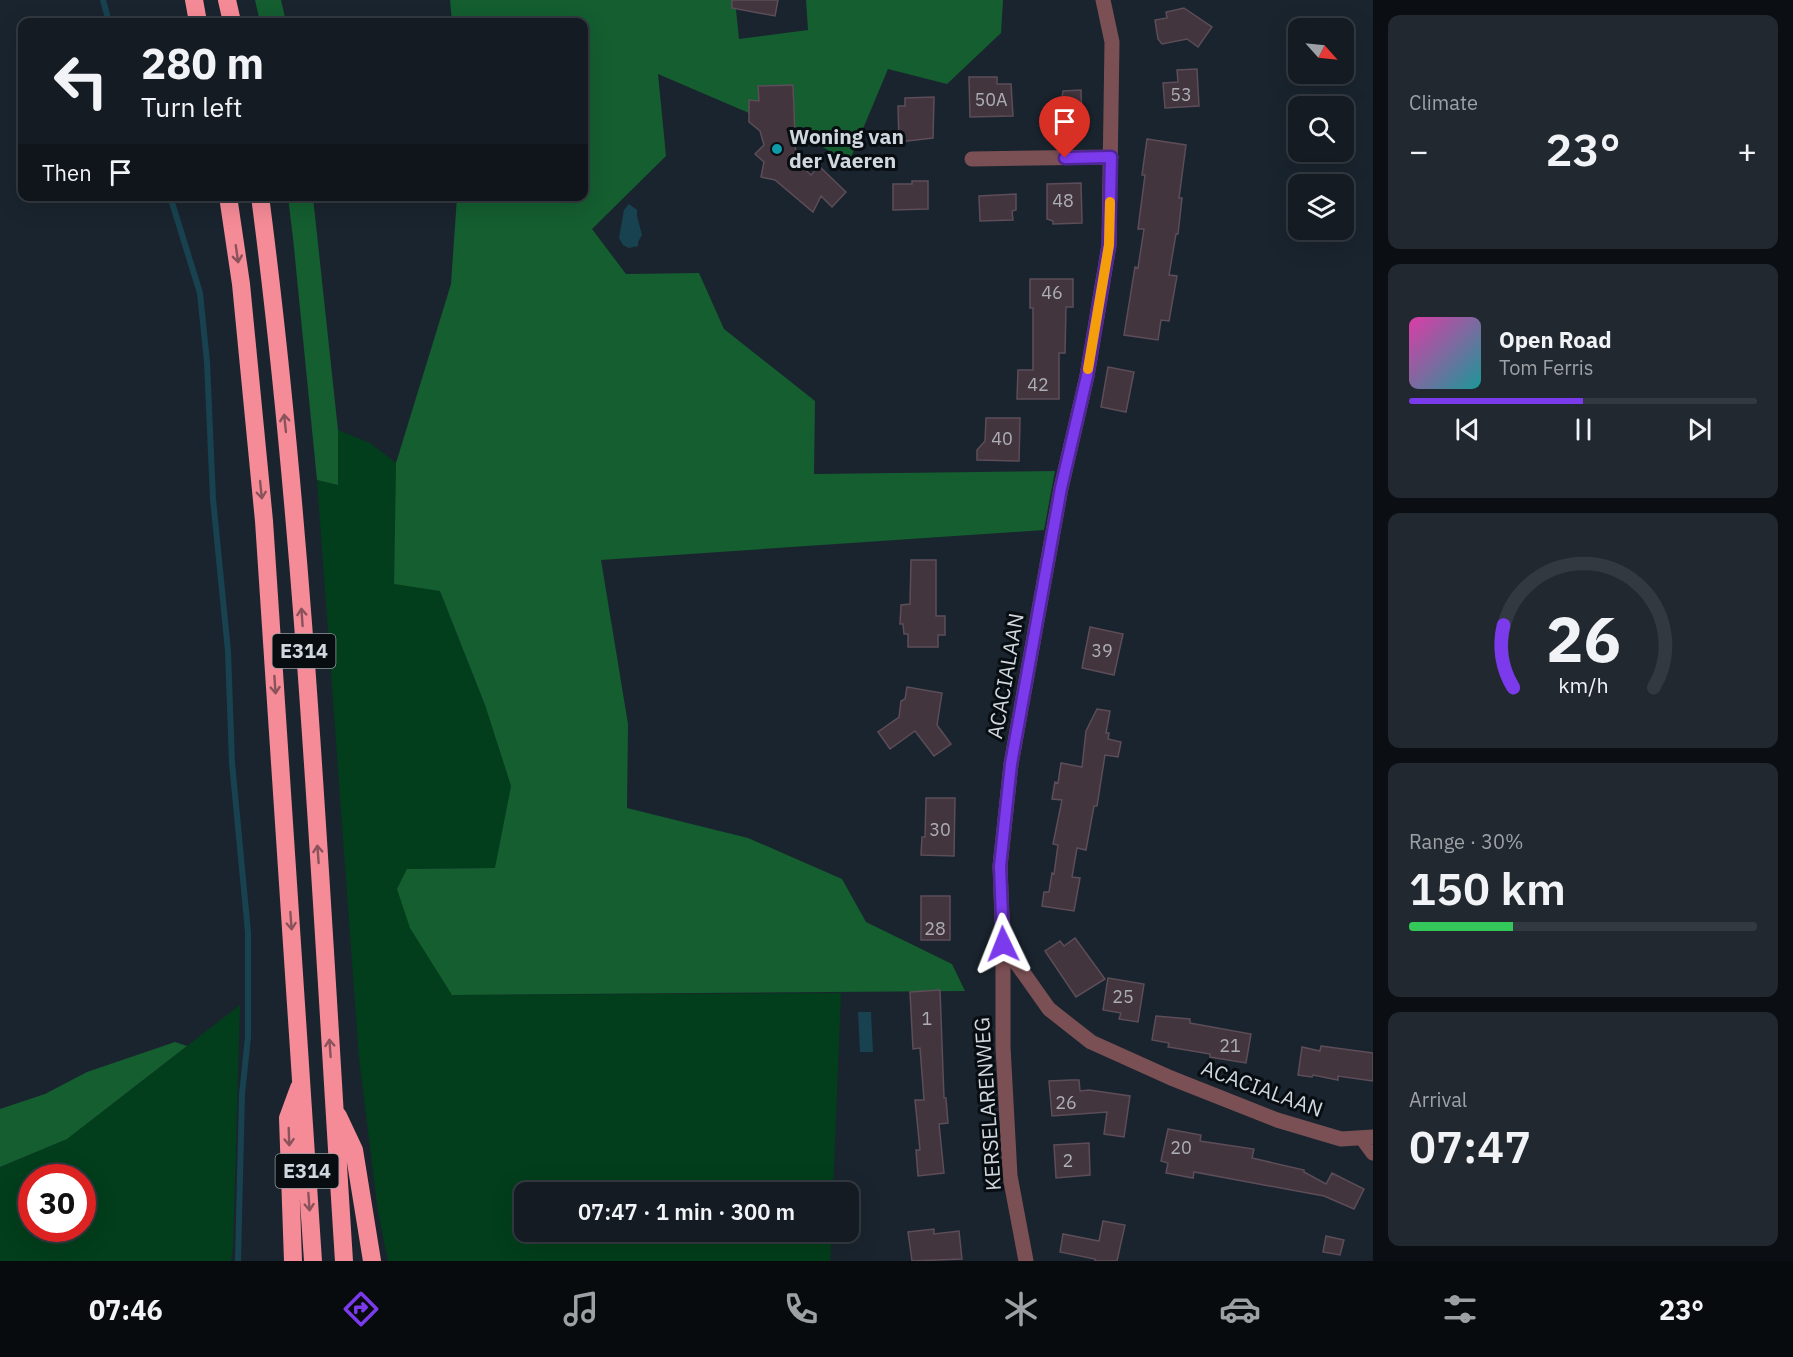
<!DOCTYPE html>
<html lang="en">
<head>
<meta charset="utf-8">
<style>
	:root { --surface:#141b22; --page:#21282f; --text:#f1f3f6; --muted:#9da1a5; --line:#333940; --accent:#7c3aed }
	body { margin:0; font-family:"IBM Plex Sans",sans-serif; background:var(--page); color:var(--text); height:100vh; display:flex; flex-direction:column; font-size:22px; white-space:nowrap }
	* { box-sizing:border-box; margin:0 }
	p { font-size:20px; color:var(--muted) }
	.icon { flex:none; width:33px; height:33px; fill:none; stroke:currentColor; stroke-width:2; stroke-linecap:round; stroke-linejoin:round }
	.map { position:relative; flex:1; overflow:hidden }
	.side { display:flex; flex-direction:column; gap:15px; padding:15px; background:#0b0f13; width:420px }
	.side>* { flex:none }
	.top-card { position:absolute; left:18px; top:18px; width:570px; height:183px; border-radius:12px; box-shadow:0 6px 24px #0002,0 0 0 2px var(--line); background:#141b22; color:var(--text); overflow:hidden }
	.needle { width:39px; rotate:117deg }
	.controls { position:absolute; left:1288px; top:18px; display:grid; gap:12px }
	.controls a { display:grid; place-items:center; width:66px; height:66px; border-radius:12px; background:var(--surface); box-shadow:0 6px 24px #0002,0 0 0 2px var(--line); font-size:30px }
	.speed { position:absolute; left:18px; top:1164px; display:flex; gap:12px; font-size:30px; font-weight:700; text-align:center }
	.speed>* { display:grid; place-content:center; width:78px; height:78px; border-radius:50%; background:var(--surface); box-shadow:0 6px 24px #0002,0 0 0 2px var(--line); line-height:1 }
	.speed .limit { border:9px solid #d22; background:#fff; color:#111 }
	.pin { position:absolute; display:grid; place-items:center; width:51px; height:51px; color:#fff; margin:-62px -26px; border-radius:50% 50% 50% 0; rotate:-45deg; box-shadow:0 0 6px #0007 }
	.pin .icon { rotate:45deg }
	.me { position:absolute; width:66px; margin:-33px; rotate:358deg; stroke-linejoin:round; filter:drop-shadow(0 0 4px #0008) }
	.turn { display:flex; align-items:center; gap:21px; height:126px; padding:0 24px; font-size:27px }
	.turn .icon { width:78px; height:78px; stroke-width:2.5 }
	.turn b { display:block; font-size:42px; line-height:51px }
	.then { display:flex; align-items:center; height:57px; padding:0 24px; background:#0003; gap:12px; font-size:22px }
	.big { font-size:45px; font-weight:600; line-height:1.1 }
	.side .widget { flex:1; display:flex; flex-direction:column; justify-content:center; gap:9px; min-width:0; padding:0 21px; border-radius:12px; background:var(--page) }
	.side .dial { align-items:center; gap:0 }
	.dial svg { height:156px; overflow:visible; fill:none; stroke:var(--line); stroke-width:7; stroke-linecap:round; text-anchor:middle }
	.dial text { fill:var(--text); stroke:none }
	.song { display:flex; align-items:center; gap:18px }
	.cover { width:72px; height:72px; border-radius:9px; background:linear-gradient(135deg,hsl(320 70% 55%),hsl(180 70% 35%)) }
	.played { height:6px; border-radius:3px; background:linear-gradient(90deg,var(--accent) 50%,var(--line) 50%) }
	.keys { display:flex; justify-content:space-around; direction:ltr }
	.heat { display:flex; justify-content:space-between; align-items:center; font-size:33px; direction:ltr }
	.charge { height:9px; border-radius:4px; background:linear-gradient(90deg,#34c759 30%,var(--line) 0) }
	.trip { position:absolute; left:514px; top:1182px; width:345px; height:60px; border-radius:12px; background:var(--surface); box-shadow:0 6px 24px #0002,0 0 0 2px var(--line); font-weight:600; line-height:60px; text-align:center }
	.dock { display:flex; height:96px; justify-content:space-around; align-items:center; background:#080b0e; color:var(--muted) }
	.dock .icon { width:42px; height:42px }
	.dock .on { color:var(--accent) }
	.dock b { font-size:27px; color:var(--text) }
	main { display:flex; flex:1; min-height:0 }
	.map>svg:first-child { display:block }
	.green { fill:#023e1b; fill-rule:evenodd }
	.forest { fill:#145e30 }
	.water { fill:#184250 }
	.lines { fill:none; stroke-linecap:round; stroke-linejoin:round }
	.stream { stroke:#184250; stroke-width:6 }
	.building { fill:#42353e; stroke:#5c4d58; stroke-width:1.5 }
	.street { stroke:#7b5054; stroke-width:15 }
	.highway { stroke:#f58b97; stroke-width:18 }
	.oneway { stroke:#8a525b }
	.route-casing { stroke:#51269a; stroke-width:15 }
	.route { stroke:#7c3aed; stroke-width:10 }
	.slow { stroke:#f59e0b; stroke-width:10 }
	.culture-dot { fill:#0f9aa8; stroke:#080d11; stroke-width:2 }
	.labels { text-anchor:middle; stroke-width:6; stroke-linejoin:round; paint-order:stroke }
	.number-label { font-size:18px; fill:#acaeb6 }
	.shield { fill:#080d11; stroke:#949aa0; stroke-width:1.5 }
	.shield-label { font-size:20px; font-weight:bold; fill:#d0d7de }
	.poi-label { font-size:21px; font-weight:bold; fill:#d0d7de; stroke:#080d11; text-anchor:start }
	.street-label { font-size:21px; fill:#d0d7de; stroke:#080d11 }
</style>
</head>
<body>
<main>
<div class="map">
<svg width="1373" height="1261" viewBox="0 0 1373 1261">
	<rect width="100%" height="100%" fill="#1a242e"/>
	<!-- green -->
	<path class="green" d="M 338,430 L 370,443 L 396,463 L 394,584 L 440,590 L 485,705 L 511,786 L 496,868 L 408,869 L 452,995 L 841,993 L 833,1192 L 525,1192 L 525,1232 L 832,1232 L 830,1261 L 388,1261 L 378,1212 L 359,1058 L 317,480 L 338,485 Z
		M 240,1005 L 233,1247 L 231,1261 L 0,1261 L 0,1167 L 67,1139 ZM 32,1178 L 82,1178 L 82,1228 L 32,1228 Z"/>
	<!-- forest -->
	<path class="forest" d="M 255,0 L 281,0 L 286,22 L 260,22 Z
		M 450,0 L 735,0 L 739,39 L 808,30 L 806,0 L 1003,0 L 1001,33 L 947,84 L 888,69 L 849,162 L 805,137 L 658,74 L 666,156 L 592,229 L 626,274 L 699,273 L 724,329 L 815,401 L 814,474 L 1055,471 L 1044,530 L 601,560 L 628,724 L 627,808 L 748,838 L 842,879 L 866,922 L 952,964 L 965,991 L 452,995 L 410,928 L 397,889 L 407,869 L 495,868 L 511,786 L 485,705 L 440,591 L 394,584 L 396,463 L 451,284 L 457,197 L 584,196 L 584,22 L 452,22 Z
		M 288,197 L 313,197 L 338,430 L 338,485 L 317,480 L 293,238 Z
		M 175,1042 L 187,1046 L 67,1139 L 0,1167 L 0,1109 L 45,1094 L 87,1072 Z"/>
	<!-- water -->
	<path class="water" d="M 629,204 L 637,210 L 637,216 L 642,235 L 638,242 L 638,246 L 629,248 L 623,245 L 619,238 L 624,210 Z
		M 858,1012 L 871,1012 L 873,1052 L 860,1052 Z"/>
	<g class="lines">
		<!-- stream -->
		<path class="stream" d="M 103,0 L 109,22
			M 170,196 L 200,293 L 207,362 L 213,499 L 228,651 L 232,763 L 248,932 L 248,1037 L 242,1094 L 238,1261"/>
	</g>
	<!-- building -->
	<path class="building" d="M 732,0 L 778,0 L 775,16 L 732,8 Z
		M 1184,8 L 1212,27 L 1198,47 L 1187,39 L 1162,44 L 1158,39 L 1155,20 L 1167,18 L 1166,12 Z
		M 1197,69 L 1199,106 L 1165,108 L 1163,83 L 1178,82 L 1177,70 Z
		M 969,77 L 997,77 L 997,84 L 1011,84 L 1013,116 L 970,117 Z
		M 793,85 L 796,161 L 811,175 L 819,166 L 846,192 L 832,207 L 821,196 L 813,212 L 775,180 L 761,177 L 764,162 L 755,154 L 764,145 L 760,131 L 749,122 L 749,100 L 759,101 L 758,86 Z
		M 1081,90 L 1082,124 L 1058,125 L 1063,91 Z
		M 934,97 L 933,138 L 899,142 L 898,106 L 905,106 L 905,98 Z
		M 1147,139 L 1186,145 L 1179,198 L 1182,198 L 1178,234 L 1176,234 L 1169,275 L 1177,276 L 1169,321 L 1161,320 L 1158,340 L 1124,335 L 1135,267 L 1138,268 L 1144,229 L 1138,229 L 1145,175 L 1142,175 Z
		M 912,181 L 928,181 L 928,209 L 893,210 L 893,184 L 912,184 Z
		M 1081,183 L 1082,223 L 1053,224 L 1053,221 L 1047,219 L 1047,184 Z
		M 1016,194 L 1016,210 L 1012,211 L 1013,220 L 980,221 L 979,196 Z
		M 1030,279 L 1073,279 L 1073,307 L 1066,307 L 1065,353 L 1059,353 L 1059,399 L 1017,399 L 1018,370 L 1033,370 L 1033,308 L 1030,308 Z
		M 1108,367 L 1134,372 L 1126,412 L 1101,407 Z
		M 986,418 L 1020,418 L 1019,461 L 977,460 L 977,450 L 985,441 Z
		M 911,560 L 936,560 L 936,616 L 945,616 L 945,635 L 938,635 L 938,647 L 908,647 L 908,634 L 904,634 L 903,624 L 900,624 L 901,605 L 910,604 Z
		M 1090,627 L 1123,634 L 1114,675 L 1082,668 Z
		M 907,687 L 942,693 L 937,725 L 951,744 L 934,756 L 915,731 L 890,749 L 878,732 L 899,717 L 901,701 L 905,699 Z
		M 1097,709 L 1110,711 L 1106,733 L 1109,733 L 1108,739 L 1121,742 L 1118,757 L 1105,755 L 1097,806 L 1094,806 L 1086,850 L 1077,848 L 1072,877 L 1080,878 L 1074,911 L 1042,906 L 1044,892 L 1049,892 L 1052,873 L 1054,874 L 1058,845 L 1053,844 L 1062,800 L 1052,799 L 1055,782 L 1058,783 L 1061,763 L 1082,767 L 1086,731 Z
		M 926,798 L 955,798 L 954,856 L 921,855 L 922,837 L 925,837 Z
		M 921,896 L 950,896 L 950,940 L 921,940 Z
		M 1075,938 L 1105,979 L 1076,997 L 1045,951 L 1060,941 L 1064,946 Z
		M 1108,978 L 1144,984 L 1138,1022 L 1119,1019 L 1121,1013 L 1103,1010 Z
		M 940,990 L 944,1098 L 946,1098 L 948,1123 L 939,1124 L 944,1173 L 918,1176 L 916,1150 L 920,1150 L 915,1100 L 924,1100 L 920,1048 L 913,1049 L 910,992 Z
		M 1156,1016 L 1190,1019 L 1190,1023 L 1251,1034 L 1246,1063 L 1210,1057 L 1210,1054 L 1168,1047 L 1169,1043 L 1152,1040 Z
		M 1321,1046 L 1373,1053 L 1373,1081 L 1338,1076 L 1338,1080 L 1313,1075 L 1312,1077 L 1298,1075 L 1302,1047 L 1320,1051 Z
		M 1071,1080 L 1079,1080 L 1080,1091 L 1089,1090 L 1130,1096 L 1124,1137 L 1104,1134 L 1107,1112 L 1052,1116 L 1049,1081 Z
		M 1168,1129 L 1201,1135 L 1200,1141 L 1254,1149 L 1252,1158 L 1304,1170 L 1304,1172 L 1326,1184 L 1332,1173 L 1364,1189 L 1354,1209 L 1324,1196 L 1194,1172 L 1193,1178 L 1166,1173 L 1168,1163 L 1161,1161 Z
		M 1089,1143 L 1090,1175 L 1056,1178 L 1054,1145 Z
		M 1103,1221 L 1125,1225 L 1117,1261 L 1095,1261 L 1095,1259 L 1060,1252 L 1063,1234 L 1099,1241 Z
		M 934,1229 L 934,1234 L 959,1231 L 962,1259 L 912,1261 L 908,1232 Z
		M 1326,1236 L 1344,1240 L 1340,1255 L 1323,1252 Z"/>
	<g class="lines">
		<!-- street -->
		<path class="street" d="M 1103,0 L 1112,42 L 1109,245 L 1087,376 L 1061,488 L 1011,764 L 1000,866 L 1003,944 L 1049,1009 L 1091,1042 L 1171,1078 L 1277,1120 L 1341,1139 L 1373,1137
			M 972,159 L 1111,157
			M 1003,944 L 1003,1047 L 1010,1176 L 1026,1261
			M 1362,1138 L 1373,1153"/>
		<!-- highway -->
		<path class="highway" d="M 194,0 L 198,22
			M 227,0 L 232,22
			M 228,196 L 241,284 L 264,521 L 313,1261
			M 260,196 C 306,549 321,906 344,1261
			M 338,1116 L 354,1150 L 372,1261
			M 293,1261 L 288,1118 L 299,1088"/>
	</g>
	<!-- one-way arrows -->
	<defs><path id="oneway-shaft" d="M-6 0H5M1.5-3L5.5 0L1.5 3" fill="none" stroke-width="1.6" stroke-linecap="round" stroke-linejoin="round" transform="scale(1.5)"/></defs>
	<g class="oneway">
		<use href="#oneway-shaft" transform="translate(237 254) rotate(82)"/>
		<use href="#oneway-shaft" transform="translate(285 423) rotate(-96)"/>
		<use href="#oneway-shaft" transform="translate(261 490) rotate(84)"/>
		<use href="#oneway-shaft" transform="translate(302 617) rotate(-94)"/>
		<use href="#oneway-shaft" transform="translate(275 685) rotate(86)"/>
		<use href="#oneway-shaft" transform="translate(318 854) rotate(-94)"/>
		<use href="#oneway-shaft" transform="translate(291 921) rotate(86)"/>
		<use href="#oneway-shaft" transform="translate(330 1048) rotate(-94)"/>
		<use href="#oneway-shaft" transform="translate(289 1137) rotate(88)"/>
		<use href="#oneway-shaft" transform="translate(309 1202) rotate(86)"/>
	</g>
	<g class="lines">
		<defs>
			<path id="route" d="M 1003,944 L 1000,866 L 1011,764 L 1061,488 L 1087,376 L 1109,245 L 1111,157 L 1065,158"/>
		</defs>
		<!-- route casing -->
		<use href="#route" class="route-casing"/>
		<!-- route -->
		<use href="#route" class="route"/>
		<!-- slow -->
		<path class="slow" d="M 1088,369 L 1109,245 L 1110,202"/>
	</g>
	<!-- markers -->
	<circle class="culture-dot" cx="777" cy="149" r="6"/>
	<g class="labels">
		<!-- number labels -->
		<g class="number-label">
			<text x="1181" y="101">53</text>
			<text x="991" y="106">50A</text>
			<text x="1063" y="207">48</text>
			<text x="1052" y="299">46</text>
			<text x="1038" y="391">42</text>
			<text x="1002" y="445">40</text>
			<text x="1102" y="657">39</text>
			<text x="940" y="836">30</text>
			<text x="935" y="935">28</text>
			<text x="1123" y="1003">25</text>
			<text x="927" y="1025">1</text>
			<text x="1230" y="1052">21</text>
			<text x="1066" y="1109">26</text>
			<text x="1181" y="1154">20</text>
			<text x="1068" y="1167">2</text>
		</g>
		<!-- shield labels -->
		<g class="shield">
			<rect x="272.5" y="634" width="63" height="34" rx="4.5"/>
			<rect x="275.5" y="1154" width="63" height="34" rx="4.5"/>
		</g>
		<g class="shield-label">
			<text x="304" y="658">E314</text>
			<text x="307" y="1178">E314</text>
		</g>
		<!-- poi labels -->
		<g class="poi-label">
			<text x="789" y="144">Woning van<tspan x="789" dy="24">der Vaeren</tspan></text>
		</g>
		<!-- street labels -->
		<g class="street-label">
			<text transform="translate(1006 676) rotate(-80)" y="7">ACACIALAAN</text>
			<text transform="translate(1262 1089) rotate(20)" y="7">ACACIALAAN</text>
			<text transform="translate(988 1104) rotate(-94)" y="7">KERSELARENWEG</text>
		</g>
	</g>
</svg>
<div class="controls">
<a><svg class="needle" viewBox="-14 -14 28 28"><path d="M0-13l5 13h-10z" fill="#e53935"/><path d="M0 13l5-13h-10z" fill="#9da1a5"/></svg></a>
<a><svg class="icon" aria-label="search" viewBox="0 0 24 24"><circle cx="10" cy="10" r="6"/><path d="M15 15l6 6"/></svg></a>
<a><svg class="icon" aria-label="layers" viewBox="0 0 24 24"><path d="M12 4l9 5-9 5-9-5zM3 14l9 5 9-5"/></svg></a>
</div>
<div class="speed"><div class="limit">30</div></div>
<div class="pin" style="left:1065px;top:158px;background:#d93025"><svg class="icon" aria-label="arrive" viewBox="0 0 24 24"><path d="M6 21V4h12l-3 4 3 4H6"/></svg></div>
<svg class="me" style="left:1003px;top:944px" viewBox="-20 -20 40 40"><path d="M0-17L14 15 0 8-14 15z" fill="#7c3aed" stroke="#fff" stroke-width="4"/></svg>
<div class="trip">07:47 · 1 min · 300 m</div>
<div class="top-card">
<div class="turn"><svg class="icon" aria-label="left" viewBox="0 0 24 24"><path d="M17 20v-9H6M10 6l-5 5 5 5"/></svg><div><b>280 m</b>Turn left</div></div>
<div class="then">Then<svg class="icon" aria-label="arrive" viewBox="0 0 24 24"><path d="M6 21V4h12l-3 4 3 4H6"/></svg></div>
</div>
</div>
<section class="side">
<div class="widget"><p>Climate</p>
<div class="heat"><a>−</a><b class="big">23°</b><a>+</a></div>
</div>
<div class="widget">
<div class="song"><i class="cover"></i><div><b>Open Road</b><p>Tom Ferris</p></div></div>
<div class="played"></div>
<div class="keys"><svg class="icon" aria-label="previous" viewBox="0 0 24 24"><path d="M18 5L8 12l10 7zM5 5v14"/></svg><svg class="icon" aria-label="pause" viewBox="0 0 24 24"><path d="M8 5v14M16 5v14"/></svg><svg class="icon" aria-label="next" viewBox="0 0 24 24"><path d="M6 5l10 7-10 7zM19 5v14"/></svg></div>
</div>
<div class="widget dial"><svg viewBox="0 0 100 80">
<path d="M14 69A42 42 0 1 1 86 69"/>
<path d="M14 69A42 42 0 0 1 9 37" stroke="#7c3aed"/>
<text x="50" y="56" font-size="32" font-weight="700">26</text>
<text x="50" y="72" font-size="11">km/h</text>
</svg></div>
<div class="widget"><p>Range · 30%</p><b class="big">150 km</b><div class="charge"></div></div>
<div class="widget"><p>Arrival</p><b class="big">07:47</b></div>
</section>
</main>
<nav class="dock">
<b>07:46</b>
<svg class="icon on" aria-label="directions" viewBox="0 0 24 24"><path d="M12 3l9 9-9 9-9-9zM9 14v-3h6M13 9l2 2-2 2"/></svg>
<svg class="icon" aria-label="music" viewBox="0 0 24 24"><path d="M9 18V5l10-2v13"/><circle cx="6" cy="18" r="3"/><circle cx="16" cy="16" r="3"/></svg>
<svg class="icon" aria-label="phone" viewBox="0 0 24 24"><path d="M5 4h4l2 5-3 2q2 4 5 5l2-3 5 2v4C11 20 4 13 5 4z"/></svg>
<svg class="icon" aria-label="climate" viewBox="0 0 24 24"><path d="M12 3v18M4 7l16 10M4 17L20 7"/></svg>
<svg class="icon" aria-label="car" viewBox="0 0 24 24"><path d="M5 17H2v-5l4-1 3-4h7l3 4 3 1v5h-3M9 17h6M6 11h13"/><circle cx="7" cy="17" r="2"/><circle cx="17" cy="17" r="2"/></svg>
<svg class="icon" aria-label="filters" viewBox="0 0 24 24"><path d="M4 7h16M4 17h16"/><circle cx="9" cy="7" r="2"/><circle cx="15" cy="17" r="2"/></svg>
<b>23°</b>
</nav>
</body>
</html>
